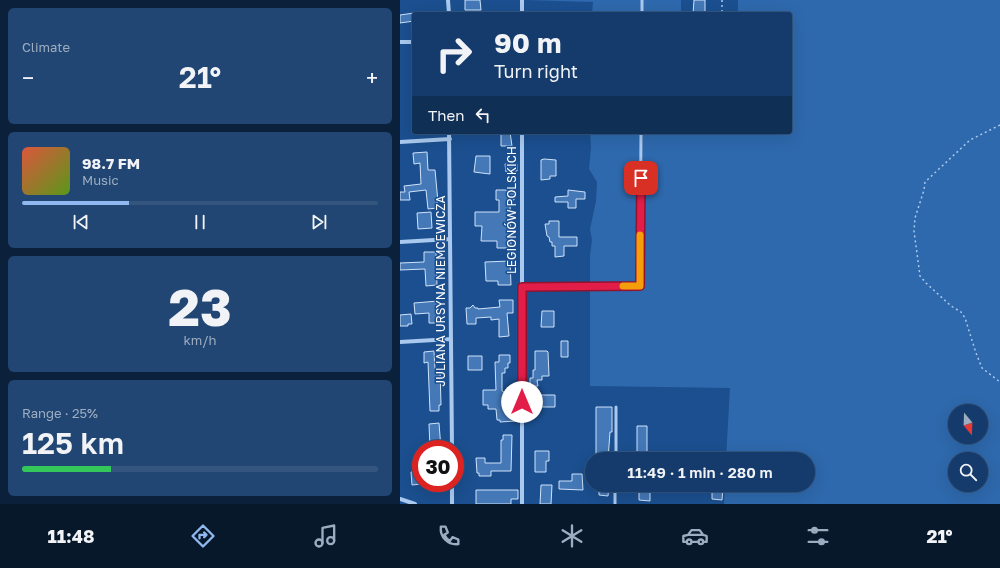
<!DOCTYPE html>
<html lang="en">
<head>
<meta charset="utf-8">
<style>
	:root { --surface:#143b6b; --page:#214673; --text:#f1f3f6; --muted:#9dadc1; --line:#33557e; --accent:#90b9f0 }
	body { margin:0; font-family:"Golos Text",sans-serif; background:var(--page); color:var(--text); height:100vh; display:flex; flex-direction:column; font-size:15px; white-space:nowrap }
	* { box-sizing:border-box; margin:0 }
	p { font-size:13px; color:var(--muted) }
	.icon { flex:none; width:22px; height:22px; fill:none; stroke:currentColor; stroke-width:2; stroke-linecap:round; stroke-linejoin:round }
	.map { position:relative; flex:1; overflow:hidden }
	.side { display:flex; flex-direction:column; gap:8px; padding:8px; background:#0b203b; width:400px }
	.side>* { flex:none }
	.top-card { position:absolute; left:12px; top:12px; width:380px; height:122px; border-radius:4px; box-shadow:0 4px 16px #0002,0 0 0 1px var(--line); background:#143b6b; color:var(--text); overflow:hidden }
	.needle { width:26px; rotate:161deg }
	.tools { position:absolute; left:548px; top:404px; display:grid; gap:8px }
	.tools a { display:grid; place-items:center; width:40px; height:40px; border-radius:50%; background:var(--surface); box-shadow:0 4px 16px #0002,0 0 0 1px var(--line); font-size:20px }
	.speed { position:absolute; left:12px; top:440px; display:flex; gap:8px; font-size:20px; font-weight:700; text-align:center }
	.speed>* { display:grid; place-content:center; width:52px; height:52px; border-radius:50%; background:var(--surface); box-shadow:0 4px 16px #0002,0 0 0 1px var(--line); line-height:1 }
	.speed .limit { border:6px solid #d22; background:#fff; color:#111 }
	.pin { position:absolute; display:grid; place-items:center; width:34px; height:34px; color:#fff; margin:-17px; border-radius:8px; box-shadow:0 2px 6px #0006 }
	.me { position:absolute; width:44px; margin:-22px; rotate:0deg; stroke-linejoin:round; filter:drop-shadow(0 0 3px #0008) }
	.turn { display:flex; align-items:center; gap:14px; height:84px; padding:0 16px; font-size:18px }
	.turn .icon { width:52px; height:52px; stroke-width:2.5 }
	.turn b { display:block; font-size:28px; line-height:34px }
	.then { display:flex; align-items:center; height:38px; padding:0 16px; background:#0003; gap:8px; font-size:15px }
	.big { font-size:30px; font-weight:600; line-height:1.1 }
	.side .card { flex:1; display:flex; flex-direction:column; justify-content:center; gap:6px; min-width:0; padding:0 14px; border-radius:6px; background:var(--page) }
	.side .dial { align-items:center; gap:0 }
	.dial b { font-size:52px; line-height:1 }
	.song { display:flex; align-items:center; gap:12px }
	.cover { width:48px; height:48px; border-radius:6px; background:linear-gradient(135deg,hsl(10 70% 55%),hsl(90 70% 35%)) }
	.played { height:4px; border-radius:2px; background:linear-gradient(90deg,var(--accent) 30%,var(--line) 30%) }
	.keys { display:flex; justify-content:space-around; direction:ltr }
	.heat { display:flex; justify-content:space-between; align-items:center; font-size:22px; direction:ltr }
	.charge { height:6px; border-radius:3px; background:linear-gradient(90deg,#34c759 25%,var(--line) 0) }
	.trip { position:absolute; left:185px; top:452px; width:230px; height:40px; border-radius:20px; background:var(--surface); box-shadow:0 4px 16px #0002,0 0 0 1px var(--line); font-weight:600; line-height:40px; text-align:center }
	.dock { display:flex; height:64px; justify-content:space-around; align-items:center; background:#08182b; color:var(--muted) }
	.dock .icon { width:28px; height:28px }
	.dock .on { color:var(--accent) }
	.dock b { font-size:18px; color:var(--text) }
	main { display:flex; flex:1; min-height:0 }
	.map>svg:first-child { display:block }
	.green { fill:#2e69ad; fill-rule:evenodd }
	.building { fill:#4478b7; stroke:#cfe3fa }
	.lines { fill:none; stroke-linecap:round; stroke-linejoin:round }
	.path { stroke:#a9c9ee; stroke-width:1.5; stroke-dasharray:2 3; stroke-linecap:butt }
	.lane { stroke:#a9c9ee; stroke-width:3 }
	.street { stroke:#a9c9ee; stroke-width:4 }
	.route-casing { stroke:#92132f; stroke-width:10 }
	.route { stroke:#e11d48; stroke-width:7 }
	.slow { stroke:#f59e0b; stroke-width:7 }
	.labels { text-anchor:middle; stroke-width:3; stroke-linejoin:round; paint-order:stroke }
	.street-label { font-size:12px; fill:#fff; stroke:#1b4f8f }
</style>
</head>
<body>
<main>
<section class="side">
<div class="card"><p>Climate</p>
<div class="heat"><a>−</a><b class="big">21°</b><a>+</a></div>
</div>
<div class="card">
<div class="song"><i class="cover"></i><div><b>98.7 FM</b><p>Music</p></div></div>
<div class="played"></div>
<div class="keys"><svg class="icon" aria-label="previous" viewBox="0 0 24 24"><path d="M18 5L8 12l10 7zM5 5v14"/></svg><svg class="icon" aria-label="pause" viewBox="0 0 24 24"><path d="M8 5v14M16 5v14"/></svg><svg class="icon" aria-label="next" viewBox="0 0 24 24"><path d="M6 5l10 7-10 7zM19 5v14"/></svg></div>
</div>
<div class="card dial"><b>23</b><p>km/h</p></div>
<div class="card"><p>Range · 25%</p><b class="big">125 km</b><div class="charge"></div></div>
</section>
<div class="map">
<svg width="600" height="504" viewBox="0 0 600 504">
	<rect width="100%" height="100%" fill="#1b4f8f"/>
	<!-- green -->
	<path class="green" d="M 125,0 L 281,0 L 281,14 L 192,14 L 193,2 Z
		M 338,0 L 600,0 L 600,504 L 324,504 L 325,485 L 408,485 L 408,459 L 326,459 L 330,388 L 190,386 L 190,255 L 192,240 L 190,229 L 196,201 L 197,182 L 189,169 L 191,147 L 190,132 L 390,132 L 390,14 L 338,14 ZM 555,411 L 581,411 L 581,437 L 555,437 ZM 555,459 L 581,459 L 581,485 L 555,485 Z"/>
	<!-- building -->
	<path class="building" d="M 65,0 L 80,0 L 81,10 L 65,10 Z
		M 294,0 L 305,0 L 305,14 L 293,14 Z
		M 14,13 L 14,21 L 0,23 L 0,15 Z
		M 101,132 L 110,132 L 112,146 L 101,146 Z
		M 27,152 L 28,170 L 35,170 L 38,202 L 37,202 L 37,208 L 28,209 L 26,190 L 9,192 L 10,200 L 0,200 L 0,192 L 5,192 L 4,186 L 21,184 L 20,163 L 14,164 L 13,153 Z
		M 76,156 L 90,156 L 90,174 L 74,172 Z
		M 144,159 L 156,160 L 156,176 L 150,176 L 150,179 L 141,180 L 141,160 Z
		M 105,164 L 117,164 L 117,171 L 106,172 Z
		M 96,190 L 113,190 L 114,200 L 110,200 L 111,248 L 97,248 L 97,241 L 81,241 L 82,226 L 75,226 L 75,212 L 99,212 L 99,200 L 96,200 Z
		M 168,190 L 185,192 L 185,199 L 176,199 L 176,208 L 168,208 L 168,202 L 155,202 L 155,197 L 168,196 Z
		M 31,212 L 32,228 L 18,229 L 17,213 Z
		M 149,221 L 159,221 L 159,237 L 177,237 L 177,246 L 164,246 L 164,256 L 155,257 L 155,246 L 152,246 L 152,242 L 150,242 L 149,237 L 147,236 L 145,224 L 149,224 Z
		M 24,252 L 36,252 L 37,285 L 26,286 L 25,269 L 0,270 L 0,263 L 24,262 Z
		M 110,261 L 111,285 L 98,285 L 98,281 L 86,281 L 85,262 Z
		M 99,300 L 113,300 L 113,313 L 107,313 L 109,336 L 99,337 L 99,319 L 91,320 L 91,317 L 76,318 L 76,324 L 67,324 L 66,308 L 70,308 L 73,305 L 75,308 L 78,308 L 78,309 L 100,307 Z
		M 38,301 L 40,323 L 29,323 L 29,313 L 15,314 L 14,303 Z
		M 142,311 L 154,311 L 154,327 L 141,327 Z
		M 11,314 L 12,324 L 8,324 L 8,326 L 0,326 L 0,315 Z
		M 161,341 L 168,341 L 168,357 L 161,357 Z
		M 34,351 L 35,369 L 40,369 L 41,405 L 39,405 L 39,411 L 30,411 L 28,362 L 24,363 L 24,352 Z
		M 135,351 L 147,351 L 148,352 L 149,376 L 142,376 L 142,380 L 137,380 L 138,386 L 130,386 L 130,378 L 133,378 L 133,370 L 135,370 Z
		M 99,355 L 110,355 L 110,363 L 108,363 L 108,368 L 105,368 L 105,373 L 102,373 L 102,391 L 104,392 L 105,407 L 112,406 L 112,410 L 116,410 L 116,421 L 100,422 L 100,420 L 97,420 L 96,409 L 88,409 L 88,405 L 83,405 L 83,390 L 96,390 L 95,362 L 99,362 Z
		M 68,356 L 82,356 L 82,370 L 68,370 Z
		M 133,395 L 155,395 L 155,407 L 133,407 Z
		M 196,407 L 212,407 L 212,432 L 210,432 L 208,459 L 196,459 Z
		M 39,423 L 41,449 L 30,449 L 29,424 Z
		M 237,426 L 247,426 L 247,456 L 237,457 Z
		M 103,435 L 112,435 L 111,471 L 91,471 L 91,476 L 79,476 L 79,473 L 77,473 L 76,458 L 85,458 L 85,463 L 101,463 L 101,440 L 103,440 Z
		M 135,451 L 149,451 L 149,461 L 146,461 L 146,472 L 135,472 Z
		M 17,471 L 21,471 L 21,484 L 12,485 L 11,472 Z
		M 172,474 L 182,474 L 183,490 L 159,489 L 159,481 L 172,481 Z
		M 141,485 L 152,485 L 151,504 L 140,504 Z
		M 199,485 L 209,485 L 208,496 L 199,495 Z
		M 312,488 L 323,489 L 322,500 L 312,499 Z
		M 239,489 L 250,489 L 250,501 L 239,500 Z
		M 76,490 L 118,490 L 118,499 L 111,499 L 111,504 L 76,504 Z"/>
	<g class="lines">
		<!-- path -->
		<path class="path" d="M 322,0 L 322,14
			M 600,125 L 570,140 L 525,182 L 524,190 L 515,218 L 514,231 L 520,276 L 526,283 L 551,306 L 561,312 L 565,318 L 576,353 L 582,368 L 600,382"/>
		<!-- lane -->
		<path class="lane" d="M 242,14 L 242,0
			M 122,287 L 240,286 L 241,132
			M 216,459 L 216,407
			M 215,504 L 215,485"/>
		<!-- street -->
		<path class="street" d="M 48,0 L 49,14
			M 122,14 L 122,0
			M 0,42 L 14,42
			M 49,132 L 52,449
			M 122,132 L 122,504
			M 0,142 L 50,139
			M 0,242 L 50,239
			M 0,342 L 51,339
			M 0,499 L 15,504
			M 52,504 L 52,483"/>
	</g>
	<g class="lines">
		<defs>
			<path id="route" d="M 122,402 L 122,287 L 240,286 L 241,178"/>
		</defs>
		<!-- route casing -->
		<use href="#route" class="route-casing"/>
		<!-- route -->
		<use href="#route" class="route"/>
		<!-- slow -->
		<path class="slow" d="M 223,286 L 240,286 L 240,235"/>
	</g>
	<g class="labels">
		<!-- street labels -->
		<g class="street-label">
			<text transform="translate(112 210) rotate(-90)" y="4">LEGIONÓW POLSKICH</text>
			<text transform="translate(41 291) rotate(-90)" y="4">JULIANA URSYNA NIEMCEWICZA</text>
		</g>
	</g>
</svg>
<div class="tools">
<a><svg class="needle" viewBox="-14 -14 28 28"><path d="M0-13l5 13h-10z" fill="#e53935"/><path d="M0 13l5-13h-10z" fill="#9dadc1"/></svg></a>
<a><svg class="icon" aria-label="search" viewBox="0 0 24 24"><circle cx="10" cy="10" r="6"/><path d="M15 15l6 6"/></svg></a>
</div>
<div class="speed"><div class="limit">30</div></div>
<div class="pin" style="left:241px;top:178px;background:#d93025"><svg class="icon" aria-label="arrive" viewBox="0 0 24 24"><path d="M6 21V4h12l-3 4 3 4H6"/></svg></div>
<svg class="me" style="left:122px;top:402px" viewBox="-20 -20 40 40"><circle r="19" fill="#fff"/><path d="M0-13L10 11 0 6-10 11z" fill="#e11d48"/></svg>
<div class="trip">11:49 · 1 min · 280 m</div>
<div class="top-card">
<div class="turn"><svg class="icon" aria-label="right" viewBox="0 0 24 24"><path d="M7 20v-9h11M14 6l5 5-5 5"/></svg><div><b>90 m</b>Turn right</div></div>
<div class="then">Then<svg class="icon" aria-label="left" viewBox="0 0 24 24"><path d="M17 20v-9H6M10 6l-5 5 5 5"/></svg></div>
</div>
</div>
</main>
<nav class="dock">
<b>11:48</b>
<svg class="icon on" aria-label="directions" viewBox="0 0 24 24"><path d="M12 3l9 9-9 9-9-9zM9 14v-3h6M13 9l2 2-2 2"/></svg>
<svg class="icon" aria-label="music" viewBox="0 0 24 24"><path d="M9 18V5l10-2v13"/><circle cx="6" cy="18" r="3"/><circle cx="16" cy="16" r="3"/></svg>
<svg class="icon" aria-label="phone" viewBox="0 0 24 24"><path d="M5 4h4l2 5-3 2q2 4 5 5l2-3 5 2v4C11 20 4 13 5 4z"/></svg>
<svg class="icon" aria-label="climate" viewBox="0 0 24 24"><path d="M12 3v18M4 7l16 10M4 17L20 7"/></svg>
<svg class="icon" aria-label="car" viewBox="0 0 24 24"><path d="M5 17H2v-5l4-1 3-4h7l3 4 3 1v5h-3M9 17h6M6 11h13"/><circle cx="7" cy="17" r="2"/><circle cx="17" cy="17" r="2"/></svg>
<svg class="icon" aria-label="filters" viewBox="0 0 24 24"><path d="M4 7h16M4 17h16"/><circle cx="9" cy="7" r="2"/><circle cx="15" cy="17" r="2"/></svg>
<b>21°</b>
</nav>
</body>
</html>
